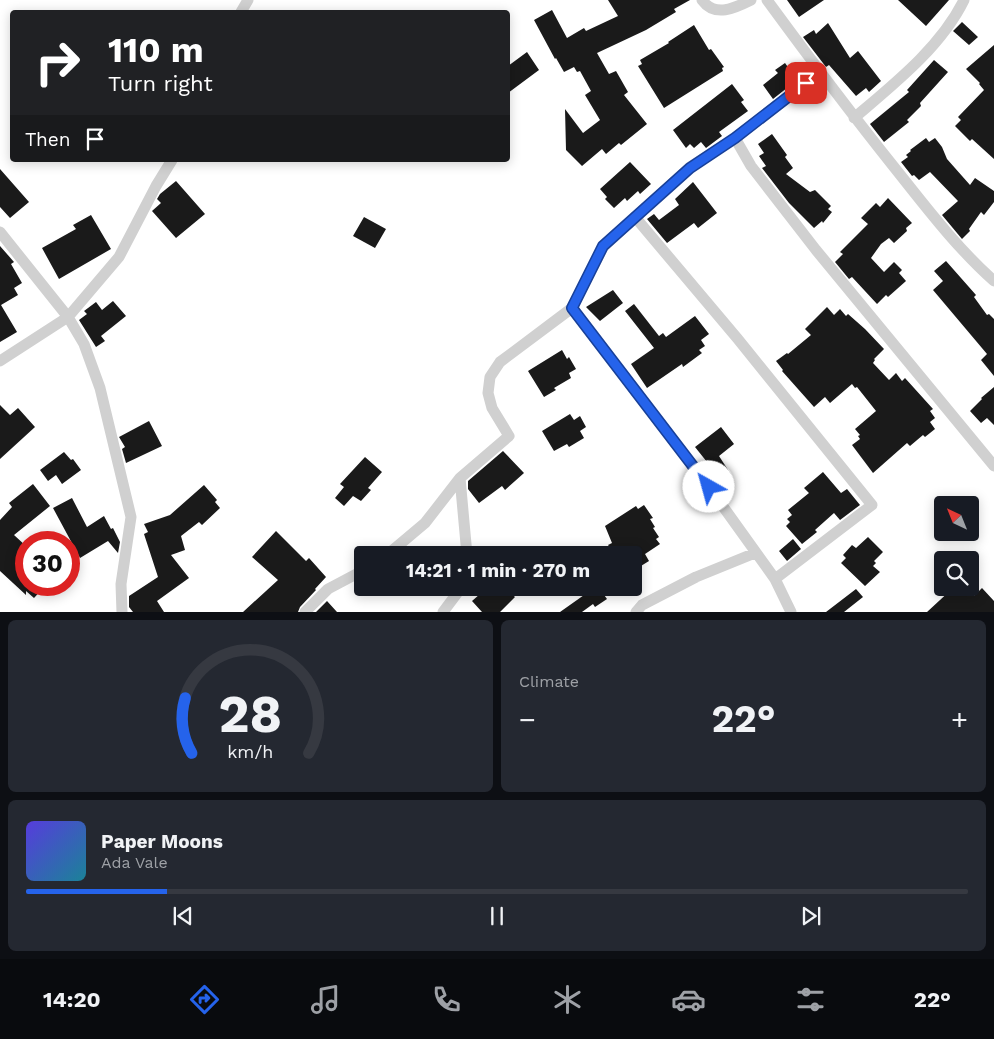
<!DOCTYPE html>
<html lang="en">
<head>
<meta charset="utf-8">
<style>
	:root { --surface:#171b24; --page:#242831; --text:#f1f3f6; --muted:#9ea1a6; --line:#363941; --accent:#2563eb }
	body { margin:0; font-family:"Work Sans",sans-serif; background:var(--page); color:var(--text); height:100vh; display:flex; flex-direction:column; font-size:19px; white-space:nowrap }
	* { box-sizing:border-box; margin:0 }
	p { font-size:16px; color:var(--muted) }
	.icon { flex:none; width:28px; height:28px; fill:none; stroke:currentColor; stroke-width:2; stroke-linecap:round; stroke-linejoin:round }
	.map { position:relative; height:612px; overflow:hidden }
	.drawer { display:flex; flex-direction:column; gap:8px; padding:8px; background:#0d0f14; flex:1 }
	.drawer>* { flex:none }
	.top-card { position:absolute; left:10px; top:10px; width:500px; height:152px; border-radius:5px; box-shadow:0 2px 12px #0003; background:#202124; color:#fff; overflow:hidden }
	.needle { width:32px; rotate:317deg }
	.controls { position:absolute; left:934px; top:496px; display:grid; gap:10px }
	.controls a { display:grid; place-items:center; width:45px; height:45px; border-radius:5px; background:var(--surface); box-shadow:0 2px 12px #0003; font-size:25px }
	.speed { position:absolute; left:15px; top:531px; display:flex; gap:10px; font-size:25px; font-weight:700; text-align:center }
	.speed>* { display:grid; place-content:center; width:65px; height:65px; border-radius:50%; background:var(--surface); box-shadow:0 2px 12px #0003; line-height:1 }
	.speed .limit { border:8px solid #d22; background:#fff; color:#111 }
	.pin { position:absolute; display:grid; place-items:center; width:42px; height:42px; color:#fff; margin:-21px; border-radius:10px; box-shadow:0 2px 8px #0006 }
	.me { position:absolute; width:55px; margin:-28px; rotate:322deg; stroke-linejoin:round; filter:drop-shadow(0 0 4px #0008) }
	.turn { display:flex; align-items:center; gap:18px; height:105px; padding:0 15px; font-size:22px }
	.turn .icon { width:65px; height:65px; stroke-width:2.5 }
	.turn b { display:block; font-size:35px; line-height:42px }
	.then { display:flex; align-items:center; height:48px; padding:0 15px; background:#0003; gap:10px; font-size:19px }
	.big { font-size:38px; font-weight:700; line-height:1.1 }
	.drawer .card { flex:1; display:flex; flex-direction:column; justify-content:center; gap:8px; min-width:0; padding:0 18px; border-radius:8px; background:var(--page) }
	.drawer .dial { align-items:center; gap:0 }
	.dial svg { height:130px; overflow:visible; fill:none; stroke:var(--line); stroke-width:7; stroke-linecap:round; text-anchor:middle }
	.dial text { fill:var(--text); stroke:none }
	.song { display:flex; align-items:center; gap:15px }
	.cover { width:60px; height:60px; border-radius:8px; background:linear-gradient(135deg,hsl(250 70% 55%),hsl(190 70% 35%)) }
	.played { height:5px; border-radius:2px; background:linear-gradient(90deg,var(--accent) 15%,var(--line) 15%) }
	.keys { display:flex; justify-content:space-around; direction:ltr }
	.heat { display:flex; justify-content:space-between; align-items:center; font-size:28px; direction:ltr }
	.drawer .tiles { flex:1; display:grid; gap:8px; grid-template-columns:1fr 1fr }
	.card:last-child { grid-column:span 2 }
	.trip { position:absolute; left:354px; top:546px; width:288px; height:50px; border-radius:5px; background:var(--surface); box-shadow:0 2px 12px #0003; font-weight:700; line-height:50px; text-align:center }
	.tabs { display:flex; height:80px; justify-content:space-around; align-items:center; background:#090b0e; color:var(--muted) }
	.tabs .icon { width:35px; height:35px }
	.tabs .on { color:var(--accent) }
	.tabs b { font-size:22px; color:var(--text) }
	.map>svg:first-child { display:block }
	.building { fill:#1a1a1a }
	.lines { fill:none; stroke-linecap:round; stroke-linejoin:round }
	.minor { stroke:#d0d0d0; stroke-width:11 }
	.route-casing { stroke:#184099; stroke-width:12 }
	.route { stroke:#2563eb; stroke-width:9 }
</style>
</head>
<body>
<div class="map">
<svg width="994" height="612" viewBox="0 0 994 612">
	<rect width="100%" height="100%" fill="#fff"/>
	<!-- building -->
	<path class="building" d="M 608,0 L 690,0 L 674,9 L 676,12 L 646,30 L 597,53 L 609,74 L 616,71 L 628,92 L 624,95 L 647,124 L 621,145 L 619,143 L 606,154 L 602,149 L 582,166 L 566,150 L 565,109 L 583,133 L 600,120 L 585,95 L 591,91 L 580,71 L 577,72 L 574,67 L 564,72 L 556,58 L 555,59 L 534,20 L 552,10 L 567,38 L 584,28 L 586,31 L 618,16 Z
		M 787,0 L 824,0 L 799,17 Z
		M 898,0 L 949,0 L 926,26 Z
		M 962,22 L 978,37 L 969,45 L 953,31 Z
		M 828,23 L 850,58 L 858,51 L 881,81 L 869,92 L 866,88 L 856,96 L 829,65 L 826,67 L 803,37 L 814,30 L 816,34 Z
		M 694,25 L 709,50 L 711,49 L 724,67 L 722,68 L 723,71 L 664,108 L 638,66 L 642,64 L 640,60 L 669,43 L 668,42 Z
		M 994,45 L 994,159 L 972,139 L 970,141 L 955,126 L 961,120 L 958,117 L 984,90 L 979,84 L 980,83 L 966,69 Z
		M 527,52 L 539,70 L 508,93 L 508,66 Z
		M 934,60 L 948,72 L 920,103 L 921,106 L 907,120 L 909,122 L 884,142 L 870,124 L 909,92 L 907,90 Z
		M 785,63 L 797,80 L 773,99 L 763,85 L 778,73 L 775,70 Z
		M 732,84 L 744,100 L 741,102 L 748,111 L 719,132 L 722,136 L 706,148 L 701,142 L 694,148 L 690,144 L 686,148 L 673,130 Z
		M 772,134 L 787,155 L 785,157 L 793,168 L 786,174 L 810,192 L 815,190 L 831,206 L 828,209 L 832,212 L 823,223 L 822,221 L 814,228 L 789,203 L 762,168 L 766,166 L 759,156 L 764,153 L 758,144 Z
		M 926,138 L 929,142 L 935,138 L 942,147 L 947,159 L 970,185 L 975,178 L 994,191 L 994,202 L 984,215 L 981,212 L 969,229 L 970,231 L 962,239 L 942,215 L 958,201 L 930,172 L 919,180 L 914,175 L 912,176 L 901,162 L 908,157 L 906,155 L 911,151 L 910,150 Z
		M 630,162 L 651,184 L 640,194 L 638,191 L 627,201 L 625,198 L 614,208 L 605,199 L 607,197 L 600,189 Z
		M 0,169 L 29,202 L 10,218 L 0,207 Z
		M 176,181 L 205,214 L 176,238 L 152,211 L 161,203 L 157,199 L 160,194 Z
		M 693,182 L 717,213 L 698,228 L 694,223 L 667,243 L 647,219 L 654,214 L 659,220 L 679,205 L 675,199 Z
		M 888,198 L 912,223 L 906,228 L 907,231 L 894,243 L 889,238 L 881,244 L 871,258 L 884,272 L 894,262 L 902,270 L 899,273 L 906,281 L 888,297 L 886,295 L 877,304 L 852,277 L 849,279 L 835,262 L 843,254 L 840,252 L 868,224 L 861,218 L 876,203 L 880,207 Z
		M 91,215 L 111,249 L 59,279 L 42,248 L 76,229 L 73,225 Z
		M 364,217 L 386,229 L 375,248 L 353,236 Z
		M 0,246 L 14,262 L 11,264 L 22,283 L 14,288 L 18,295 L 1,305 L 17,332 L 0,342 Z
		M 946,261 L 976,295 L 974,297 L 987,315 L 989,314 L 994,319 L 994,376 L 981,360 L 987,354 L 933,290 L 943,281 L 934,271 Z
		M 613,290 L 623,303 L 600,321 L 586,307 Z
		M 113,301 L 126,316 L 101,336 L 105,341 L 96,347 L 79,320 L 87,314 L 84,311 L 96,302 L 102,310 Z
		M 634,304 L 659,336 L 663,333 L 666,337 L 695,316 L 709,334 L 701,340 L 705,346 L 699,350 L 702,353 L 683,367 L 682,364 L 647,388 L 631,364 L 654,348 L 625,311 Z
		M 827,307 L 834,315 L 840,309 L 846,316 L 848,314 L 865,329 L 884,349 L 874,359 L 875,360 L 873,363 L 889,380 L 896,373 L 902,381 L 905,378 L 933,409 L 930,411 L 935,418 L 930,422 L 935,429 L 925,437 L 923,435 L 910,446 L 907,443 L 873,473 L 852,445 L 860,439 L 858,436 L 860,435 L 855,429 L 876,411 L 857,387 L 855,388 L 852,384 L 830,403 L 825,397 L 814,407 L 782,371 L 783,370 L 776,361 L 787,353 L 788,354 L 811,335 L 805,329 Z
		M 562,350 L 567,359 L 569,357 L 576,369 L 569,373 L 571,378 L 554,388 L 556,390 L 544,397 L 528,371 Z
		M 994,387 L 994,425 L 987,418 L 981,423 L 970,411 L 982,399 L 981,398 Z
		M 0,405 L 10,415 L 18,408 L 35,427 L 0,459 Z
		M 570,414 L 574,420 L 580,416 L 586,427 L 580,431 L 584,438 L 569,447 L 567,444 L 554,451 L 542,431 Z
		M 149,421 L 162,446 L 126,463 L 122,449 L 125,447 L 119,437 Z
		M 721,427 L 734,444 L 719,456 L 732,476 L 723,482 L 695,447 Z
		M 503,451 L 524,473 L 505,490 L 502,486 L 479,503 L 468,489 L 468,481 Z
		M 64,452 L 71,460 L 73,459 L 81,470 L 62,484 L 56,475 L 48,481 L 40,470 Z
		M 365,457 L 382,472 L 368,488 L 371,490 L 361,501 L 353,496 L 344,506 L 335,498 L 344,487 L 340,484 Z
		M 823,472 L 841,493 L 847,489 L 860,505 L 840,520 L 834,513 L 815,530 L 817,532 L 802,544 L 786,526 L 790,522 L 787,519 L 792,515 L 788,510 L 809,493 L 804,488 Z
		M 33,484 L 50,506 L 14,535 L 26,546 L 26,585 L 46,585 L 34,598 L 26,591 L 26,595 L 0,571 L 0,520 L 12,507 L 9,503 Z
		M 204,485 L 217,500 L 215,502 L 220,508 L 202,525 L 199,522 L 181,536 L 185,550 L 171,555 L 189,578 L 157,601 L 164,612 L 133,612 L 129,607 L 129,596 L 158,577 L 144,534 L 148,532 L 144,524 L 170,515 Z
		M 72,498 L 87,527 L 104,516 L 111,529 L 113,528 L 120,542 L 118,553 L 108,541 L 80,558 L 53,508 Z
		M 644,505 L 653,518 L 650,519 L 655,527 L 653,528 L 659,537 L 656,539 L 660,544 L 645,554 L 649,561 L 636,569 L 632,563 L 632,555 L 615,555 L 608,545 L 612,543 L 605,526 L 636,506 L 638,509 Z
		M 276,531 L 306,561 L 309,558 L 326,577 L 315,589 L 316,590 L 300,607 L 298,612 L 243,612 L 278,580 L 252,557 Z
		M 868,537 L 883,552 L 874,561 L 876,563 L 873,566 L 880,572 L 865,586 L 841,563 L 846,558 L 843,555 L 852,545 L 856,548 Z
		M 793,539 L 801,549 L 787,561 L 779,551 Z
		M 474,588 L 506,588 L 515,597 L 500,612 L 482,612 L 472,601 L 480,594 Z
		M 594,588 L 599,588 L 607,599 L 595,607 L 593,604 L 582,612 L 560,612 Z
		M 953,588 L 966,588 L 974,596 L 982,588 L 994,601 L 994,612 L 927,612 Z
		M 856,589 L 863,597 L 844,612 L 826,612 Z
		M 327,601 L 337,612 L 316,612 Z"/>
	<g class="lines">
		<!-- minor -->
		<path class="minor" d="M 702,0 C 715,18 735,8 751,0
			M 767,0 C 808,56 850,112 894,167 C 926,207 956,247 994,281
			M 241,12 L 248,0
			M 854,118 C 894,84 941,47 964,0
			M 735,138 L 751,166 L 816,250 L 994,466
			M 635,217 L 737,338 L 872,505 L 775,579
			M 0,232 L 68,317 L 84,344 L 100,388 L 131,517 L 121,584 L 122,612
			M 0,361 L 68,317 L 119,257 L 156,186 L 172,160
			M 387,555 L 425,523 L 460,478
			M 467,555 L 460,478 L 509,436 L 492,408 L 488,393 L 490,377 L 500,362 L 572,308
			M 305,612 L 328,589 L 362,571
			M 443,612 L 461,588
			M 636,612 L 642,605 L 696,577 L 755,553
			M 791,612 L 775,579 L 709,487 L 572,308 L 603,247 L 690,167 L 735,138 L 820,72"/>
	</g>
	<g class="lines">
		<defs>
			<path id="route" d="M 709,487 L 572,308 L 603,246 L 690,168 L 735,138 L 806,83"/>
		</defs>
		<!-- route casing -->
		<use href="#route" class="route-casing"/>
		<!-- route -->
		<use href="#route" class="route"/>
	</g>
</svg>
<div class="controls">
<a><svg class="needle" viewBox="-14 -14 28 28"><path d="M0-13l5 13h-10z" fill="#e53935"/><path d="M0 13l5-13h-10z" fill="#9ea1a6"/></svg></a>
<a><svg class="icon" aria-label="search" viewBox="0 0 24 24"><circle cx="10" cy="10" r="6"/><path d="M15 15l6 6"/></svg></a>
</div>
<div class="speed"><div class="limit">30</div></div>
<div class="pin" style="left:806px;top:83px;background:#d93025"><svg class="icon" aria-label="arrive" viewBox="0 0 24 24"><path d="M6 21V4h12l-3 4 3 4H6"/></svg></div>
<svg class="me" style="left:709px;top:487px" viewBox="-20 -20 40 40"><circle r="19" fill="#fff"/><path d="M0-13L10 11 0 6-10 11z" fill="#2563eb"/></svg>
<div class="trip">14:21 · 1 min · 270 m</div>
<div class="top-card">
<div class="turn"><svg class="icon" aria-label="right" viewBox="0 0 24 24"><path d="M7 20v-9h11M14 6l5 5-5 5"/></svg><div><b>110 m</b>Turn right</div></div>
<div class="then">Then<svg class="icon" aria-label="arrive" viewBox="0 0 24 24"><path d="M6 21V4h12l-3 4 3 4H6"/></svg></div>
</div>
</div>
<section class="drawer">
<div class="tiles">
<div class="card dial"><svg viewBox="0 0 100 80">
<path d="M14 69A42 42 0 1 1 86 69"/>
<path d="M14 69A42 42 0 0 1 10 35" stroke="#2563eb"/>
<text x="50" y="56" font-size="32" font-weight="700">28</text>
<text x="50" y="72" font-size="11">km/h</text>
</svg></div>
<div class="card"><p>Climate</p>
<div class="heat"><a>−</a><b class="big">22°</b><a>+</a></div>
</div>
<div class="card">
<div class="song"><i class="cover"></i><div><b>Paper Moons</b><p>Ada Vale</p></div></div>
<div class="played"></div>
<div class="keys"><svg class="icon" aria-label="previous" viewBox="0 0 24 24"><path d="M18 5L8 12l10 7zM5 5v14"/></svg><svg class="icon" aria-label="pause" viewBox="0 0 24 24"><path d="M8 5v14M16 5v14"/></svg><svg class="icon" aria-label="next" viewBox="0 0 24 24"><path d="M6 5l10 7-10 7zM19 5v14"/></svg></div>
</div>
</div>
</section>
<nav class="tabs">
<b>14:20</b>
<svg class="icon on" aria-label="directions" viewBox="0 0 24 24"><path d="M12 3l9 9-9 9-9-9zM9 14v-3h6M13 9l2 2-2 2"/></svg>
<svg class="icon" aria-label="music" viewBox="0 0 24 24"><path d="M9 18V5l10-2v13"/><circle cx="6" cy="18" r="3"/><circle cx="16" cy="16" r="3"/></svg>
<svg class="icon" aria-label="phone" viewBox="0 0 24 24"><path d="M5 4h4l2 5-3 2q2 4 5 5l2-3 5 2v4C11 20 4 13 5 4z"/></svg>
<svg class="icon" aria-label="climate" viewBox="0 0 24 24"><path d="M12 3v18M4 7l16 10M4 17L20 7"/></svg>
<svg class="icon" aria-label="car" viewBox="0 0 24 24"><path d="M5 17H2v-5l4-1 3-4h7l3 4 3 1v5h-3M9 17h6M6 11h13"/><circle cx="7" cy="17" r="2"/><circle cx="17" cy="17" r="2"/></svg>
<svg class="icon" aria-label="filters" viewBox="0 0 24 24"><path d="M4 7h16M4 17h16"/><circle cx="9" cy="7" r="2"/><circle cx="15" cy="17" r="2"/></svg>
<b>22°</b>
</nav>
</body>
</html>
